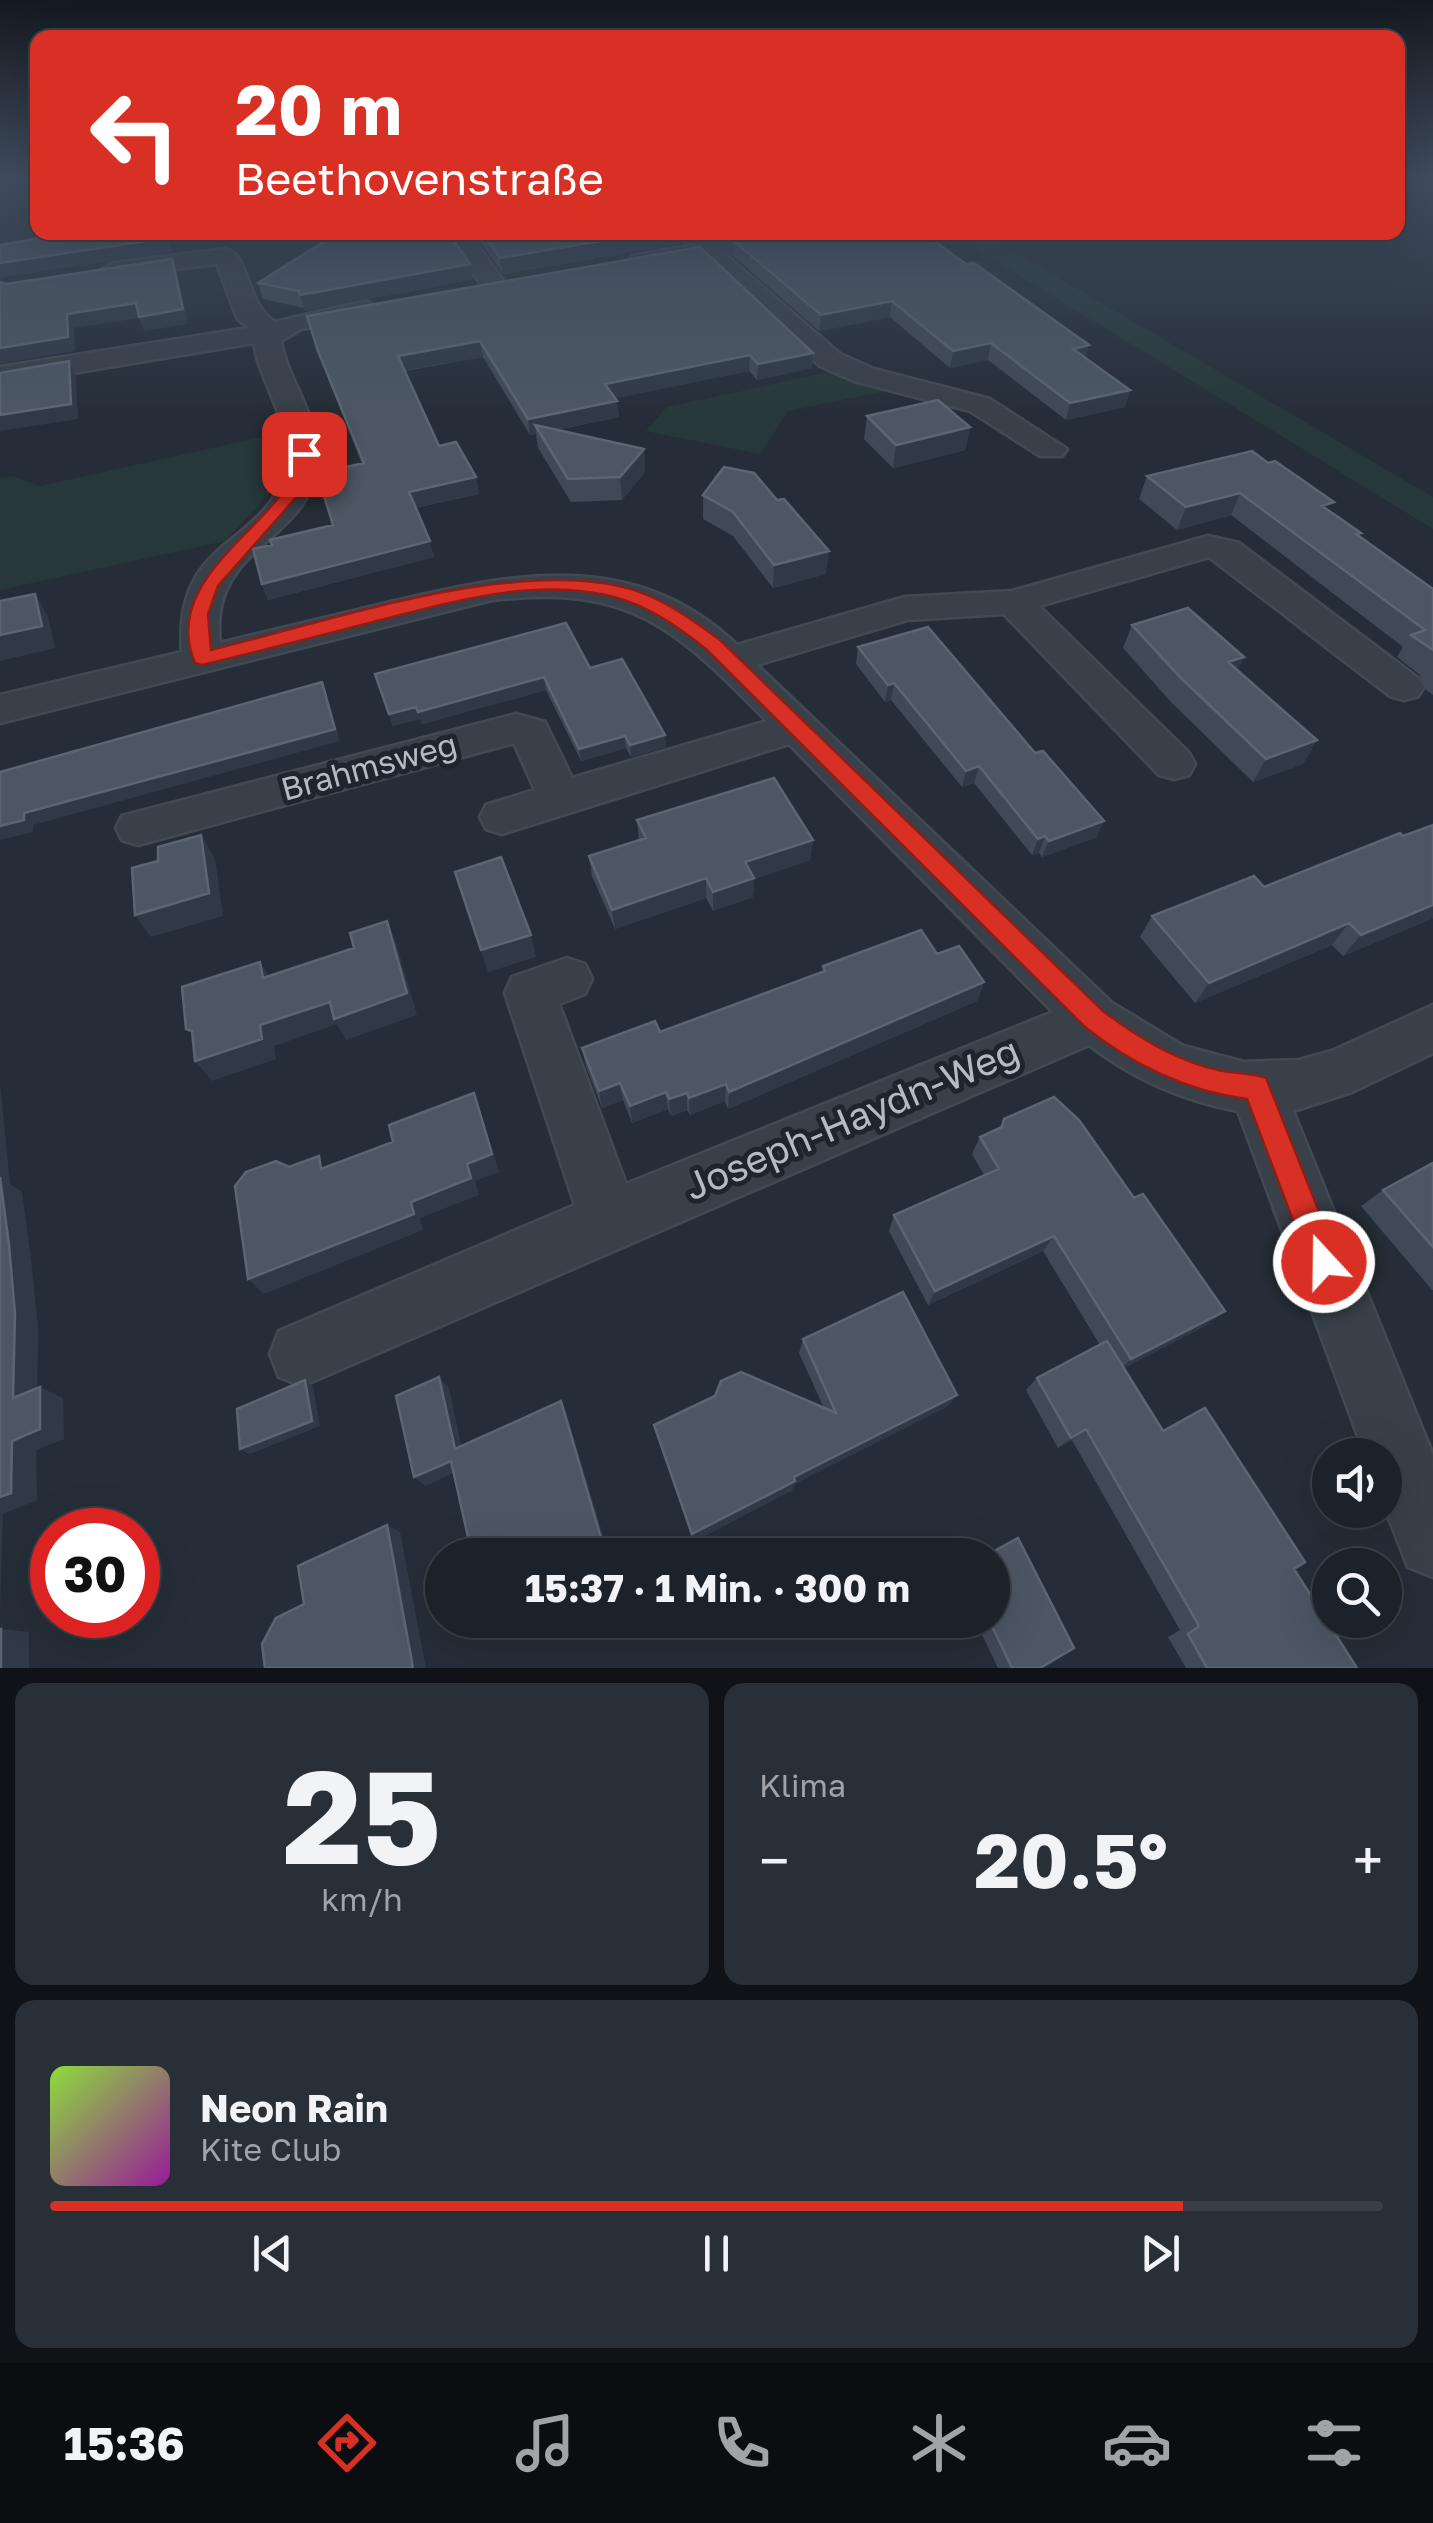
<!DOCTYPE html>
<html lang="de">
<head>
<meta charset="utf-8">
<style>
	:root { --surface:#1c222a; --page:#292f36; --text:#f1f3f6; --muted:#a0a4a8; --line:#3a3f47; --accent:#d93025 }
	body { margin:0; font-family:"Golos Text",sans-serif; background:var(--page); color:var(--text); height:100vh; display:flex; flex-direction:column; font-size:38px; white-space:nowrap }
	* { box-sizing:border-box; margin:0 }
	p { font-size:32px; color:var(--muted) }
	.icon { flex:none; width:55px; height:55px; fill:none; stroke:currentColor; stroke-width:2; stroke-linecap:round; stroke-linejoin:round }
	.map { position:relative; height:1668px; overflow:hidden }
	.sheet { display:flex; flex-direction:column; gap:15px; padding:15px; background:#0f1317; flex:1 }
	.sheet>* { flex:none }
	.guide { position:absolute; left:30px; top:30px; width:1375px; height:210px; border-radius:20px; box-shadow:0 10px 40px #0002,0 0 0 2px var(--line); background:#d93025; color:#fff; overflow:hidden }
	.fabs { position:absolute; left:1312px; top:1438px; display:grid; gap:20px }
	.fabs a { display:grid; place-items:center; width:90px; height:90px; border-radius:50%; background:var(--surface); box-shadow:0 10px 40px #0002,0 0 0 2px var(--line); font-size:50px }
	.speed { position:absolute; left:30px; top:1508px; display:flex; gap:20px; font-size:50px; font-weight:700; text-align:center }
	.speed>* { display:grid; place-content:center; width:130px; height:130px; border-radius:50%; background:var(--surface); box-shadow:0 10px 40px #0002,0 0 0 2px var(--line); line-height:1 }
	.speed .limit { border:15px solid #d22; background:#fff; color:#111 }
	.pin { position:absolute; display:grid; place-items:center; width:85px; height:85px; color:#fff; margin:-42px; border-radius:20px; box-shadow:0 5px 15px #0006 }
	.me { position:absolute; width:110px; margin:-55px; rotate:339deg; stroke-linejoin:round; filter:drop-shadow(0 0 8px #0008) }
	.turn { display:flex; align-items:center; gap:35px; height:210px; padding:0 40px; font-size:45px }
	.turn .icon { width:130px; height:130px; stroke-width:2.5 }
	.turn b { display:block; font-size:70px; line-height:85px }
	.big { font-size:75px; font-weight:700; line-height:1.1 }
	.sheet .widget { flex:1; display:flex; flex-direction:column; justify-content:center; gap:15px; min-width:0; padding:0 35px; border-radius:20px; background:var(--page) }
	.sheet .dial { align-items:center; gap:0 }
	.dial b { font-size:130px; line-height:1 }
	.song { display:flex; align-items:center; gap:30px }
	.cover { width:120px; height:120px; border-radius:15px; background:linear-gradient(135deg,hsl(90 70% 55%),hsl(300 70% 35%)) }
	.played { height:10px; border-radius:5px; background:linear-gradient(90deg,var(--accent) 85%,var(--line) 85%) }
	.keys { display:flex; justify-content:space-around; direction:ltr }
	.heat { display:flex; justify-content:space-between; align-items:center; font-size:55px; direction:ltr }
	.sheet .tiles { flex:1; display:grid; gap:15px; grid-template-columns:1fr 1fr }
	.widget:last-child { grid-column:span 2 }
	.trip { position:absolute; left:425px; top:1538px; width:585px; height:100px; border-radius:50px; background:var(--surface); box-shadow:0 10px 40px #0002,0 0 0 2px var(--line); font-weight:700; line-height:100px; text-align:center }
	.dock { display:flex; height:160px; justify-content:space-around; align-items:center; background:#0b0e11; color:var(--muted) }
	.dock .icon { width:70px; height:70px }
	.dock .on { color:var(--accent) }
	.dock b { font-size:45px; color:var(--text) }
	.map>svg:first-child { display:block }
	.green { fill:#27383a }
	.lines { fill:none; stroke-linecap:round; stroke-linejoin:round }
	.street-casing { stroke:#424952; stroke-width:5 }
	.street { fill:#384049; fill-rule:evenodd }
	.wall { fill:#404a57 }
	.shaded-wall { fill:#303a46 }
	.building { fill:#4c5763; stroke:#5c6672; stroke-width:2.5 }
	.route { fill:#d93025; stroke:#8d1f18; stroke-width:2.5 }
	.labels { text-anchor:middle; stroke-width:10; stroke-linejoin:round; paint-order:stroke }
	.street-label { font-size:32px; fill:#b4bbc5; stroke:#1e252e }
	.near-street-label { font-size:38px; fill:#b4bbc5; stroke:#1e252e }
</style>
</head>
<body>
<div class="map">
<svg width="1433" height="1668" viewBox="0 0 1433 1668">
	<rect width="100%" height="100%" fill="#252e38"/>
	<!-- green -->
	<path class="green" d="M 950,233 L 982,233 L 1433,497 L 1433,529 Z
		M 830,372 L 886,391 L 788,411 L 760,454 L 646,431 L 667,407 Z
		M 272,435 L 277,468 L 271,492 L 225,541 L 0,590 L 0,478 L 12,476 L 40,486 Z"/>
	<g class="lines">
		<defs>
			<path id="street" d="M 445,232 L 468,232 L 508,287 L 504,292 L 486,292 Z
				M 680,232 L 701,232 L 711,242 L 765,232 L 819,232 L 808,239 L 725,254 L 840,354 L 874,369 L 990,399 L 1067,449 L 1062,456 L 1040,456 L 970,411 L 854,381 L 820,366 L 701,258 L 641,268 L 629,261 L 632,256 L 688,246 Z
				M 226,249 C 250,255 246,305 275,322 L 366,301 L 379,309 L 375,315 L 301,329 L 281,341 C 288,383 324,423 317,467 C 305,545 208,546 220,643 C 277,629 334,616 391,602 C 514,573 634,547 737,645 L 905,597 L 1012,591 L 1208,536 L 1239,543 L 1418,678 L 1424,687 L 1418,696 L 1404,700 L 1390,696 L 1209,557 L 1039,606 L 1189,753 L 1195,764 L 1189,775 L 1174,779 L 1159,775 L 1004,614 L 907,620 L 757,665 L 1112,1003 L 1183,1046 L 1244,1062 L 1299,1060 L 1332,1051 L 1433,1005 L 1433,1053 L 1352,1092 L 1293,1111 L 1433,1455 L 1433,1577 L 1408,1567 L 1385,1508 L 1385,1455 L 1365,1455 L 1238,1111 C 1184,1101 1132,1078 1089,1045 L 302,1386 L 279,1377 L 270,1354 L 279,1331 L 575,1205 L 505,993 L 512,977 L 567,958 L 585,964 L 592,979 L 585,994 L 559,1004 L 626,1184 L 1053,1012 L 789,744 L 502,834 L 486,829 L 480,817 L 486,805 L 535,790 L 514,743 L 138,845 L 122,840 L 116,828 L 122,816 L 516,714 L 545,722 L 572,778 L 767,721 C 675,628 631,584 492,600 L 0,723 L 0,695 L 182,652 C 173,535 265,548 285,471 C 296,427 260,385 254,343 L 0,385 L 0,367 L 248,328 L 237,318 L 217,264 L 113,277 L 101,270 L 113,263 Z"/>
		</defs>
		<!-- street casing -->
		<use href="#street" class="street-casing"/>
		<!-- street -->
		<use href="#street" class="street"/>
	</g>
	<!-- wall -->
	<path class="wall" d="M 473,232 L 682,232 L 682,243 L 503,274 Z
		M 734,241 L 966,264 L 1089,345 L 1085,358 L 1130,390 L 1125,407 L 1066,420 L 988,360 L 950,368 L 890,317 L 819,331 L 733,256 Z
		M 700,247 L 812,368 L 757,380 L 749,371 L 616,398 L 619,417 L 557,430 L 644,449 L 645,472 L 622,500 L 571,502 L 538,448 L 536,434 L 530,435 L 483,357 L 405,371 L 439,446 L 476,477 L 479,494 L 415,508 L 434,557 L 268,600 L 262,584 L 272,545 L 333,525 L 341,482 L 337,469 L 362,464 L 323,366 L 307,316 Z
		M 470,264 L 473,279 L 305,311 L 304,308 L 263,299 L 258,283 Z
		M 867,416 L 970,427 L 965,450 L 893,468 L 864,439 Z
		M 1252,451 L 1329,511 L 1361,533 L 1359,536 L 1433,589 L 1433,695 L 1426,690 L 1420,675 L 1397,657 L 1403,647 L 1231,515 L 1177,530 L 1139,499 L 1147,476 Z
		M 724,467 L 826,574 L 773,588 L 733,536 L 703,519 L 703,495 Z
		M 1132,625 L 1244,657 L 1237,670 L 1317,740 L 1303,764 L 1253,782 L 1170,701 L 1123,648 Z
		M 858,647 L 1097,837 L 1042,857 L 1039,853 L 1032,855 L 974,783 L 962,787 L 891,700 L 885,702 L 856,664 Z
		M 590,668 L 665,735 L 666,747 L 631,757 L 626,748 L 581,761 L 546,690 L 422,724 L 420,719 L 393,726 L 375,674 Z
		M 637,820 L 813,840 L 810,860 L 754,879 L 753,897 L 713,911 L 706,898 L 615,929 L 592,876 L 589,856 L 639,840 Z
		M 1264,887 L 1433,918 L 1343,956 L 1332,945 L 1195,1003 L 1140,937 L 1152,916 Z
		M 937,954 L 984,982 L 977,1001 L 728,1109 L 725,1101 L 690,1115 L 687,1110 L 671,1116 L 668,1109 L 632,1123 L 623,1100 L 602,1108 L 586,1066 L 582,1048 L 660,1032 L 822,972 L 823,966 Z
		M 1004,1119 L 1208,1324 L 1124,1368 L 1163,1431 L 1294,1569 L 1357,1668 L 1186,1668 L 1168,1637 L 1180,1630 L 1072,1440 L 1058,1448 L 1026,1390 L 1037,1378 L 1100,1345 L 1043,1251 L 928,1305 L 889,1231 L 894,1215 L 984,1175 L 972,1154 L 980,1137 L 999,1128 Z
		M 1433,1163 L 1433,1290 L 1432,1290 L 1361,1206 L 1383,1190 Z
		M 803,1339 L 948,1406 L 794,1484 L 792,1490 L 693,1542 L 654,1425 L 824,1408 L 799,1353 Z
		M 975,1620 L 992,1620 L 1040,1668 L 998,1668 Z"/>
	<!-- shaded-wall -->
	<path class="shaded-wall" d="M 166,232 L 168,232 L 172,252 L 2,277 L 0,280 L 0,263 Z
		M 654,232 L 682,232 L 682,243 L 503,274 L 500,258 Z
		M 713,232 L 742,232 L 713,238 Z
		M 172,259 L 177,273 L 188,324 L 144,331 L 139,318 L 74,328 L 75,351 L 0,364 L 0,348 Z
		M 470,264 L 473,279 L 305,311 L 300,295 Z
		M 892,301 L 890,317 L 819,331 L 821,315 Z
		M 480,341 L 483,357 L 401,371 L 398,356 Z
		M 991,343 L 988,360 L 950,368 L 953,351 Z
		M 1089,345 L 1084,362 L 1073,349 Z
		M 813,353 L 812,368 L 757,380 L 758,364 Z
		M 750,355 L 749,371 L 607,400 L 605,384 Z
		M 69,361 L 76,376 L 78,419 L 0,431 L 0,415 Z
		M 1130,390 L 1125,407 L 1066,420 L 1070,403 Z
		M 617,401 L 619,417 L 540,433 L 535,425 L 536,434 L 530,435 L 528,419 Z
		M 970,427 L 965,450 L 893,468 L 896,445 Z
		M 644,449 L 645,472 L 622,500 L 620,477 Z
		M 476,477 L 479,494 L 413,508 L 409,492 Z
		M 1240,493 L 1231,515 L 1177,530 L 1186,507 Z
		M 430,541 L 434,557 L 268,600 L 262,584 Z
		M 829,551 L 826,574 L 773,588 L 774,565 Z
		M 35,594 L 48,616 L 55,648 L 0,661 L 0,635 Z
		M 1244,657 L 1232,680 L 1228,662 Z
		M 544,677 L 546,690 L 422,724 L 418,712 Z
		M 322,682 L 340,741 L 33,825 L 33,832 L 0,840 L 0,826 L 24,813 Z
		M 894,683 L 891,700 L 885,702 L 888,685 Z
		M 416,707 L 420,719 L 393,726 L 389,714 Z
		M 665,735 L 666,747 L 631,757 L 630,745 Z
		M 625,736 L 626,748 L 581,761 L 579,749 Z
		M 1317,740 L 1303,764 L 1253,782 L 1266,759 Z
		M 979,766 L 974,783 L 962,787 L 966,771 Z
		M 1104,821 L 1097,837 L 1042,857 L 1049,841 Z
		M 201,835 L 215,859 L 223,916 L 151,937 L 135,915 Z
		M 1045,836 L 1039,853 L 1032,855 L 1038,839 Z
		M 813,840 L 810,860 L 754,879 L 753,897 L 713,911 L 713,892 L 745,862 Z
		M 706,878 L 706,898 L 615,929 L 612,910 Z
		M 1433,905 L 1433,918 L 1343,956 L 1361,935 Z
		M 387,921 L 396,943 L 417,1015 L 346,1040 L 337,1024 L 274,1046 L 276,1059 L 212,1081 L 195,1061 L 260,1025 Z
		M 1349,923 L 1332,945 L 1195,1003 L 1209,983 Z
		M 531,935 L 536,957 L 488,972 L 481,950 Z
		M 260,962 L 274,984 L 263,978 Z
		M 984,982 L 977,1001 L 728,1109 L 729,1092 Z
		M 0,1083 L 10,1184 L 22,1192 L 31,1259 L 38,1327 L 37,1409 L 13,1398 L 0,1189 Z
		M 620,1083 L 623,1100 L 602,1108 L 599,1091 Z
		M 726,1084 L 725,1101 L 690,1115 L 689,1098 Z
		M 666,1092 L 668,1109 L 632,1123 L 630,1106 Z
		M 474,1093 L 481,1112 L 499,1172 L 475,1181 L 479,1195 L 420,1218 L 423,1230 L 264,1294 L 248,1279 L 411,1202 L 467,1164 Z
		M 687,1093 L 687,1110 L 671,1116 L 669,1099 Z
		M 1054,1236 L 1043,1251 L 928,1305 L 935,1291 Z
		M 1225,1311 L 1208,1324 L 1117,1372 L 1131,1359 Z
		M 439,1377 L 449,1388 L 464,1459 L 455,1449 Z
		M 305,1380 L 313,1387 L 320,1426 L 250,1454 L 240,1449 Z
		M 40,1387 L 63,1398 L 64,1439 L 36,1450 L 37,1500 L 3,1514 L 0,1613 L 0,1497 L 12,1441 Z
		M 957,1395 L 948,1406 L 794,1484 L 792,1490 L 693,1542 L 692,1534 L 794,1477 Z
		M 561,1401 L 566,1412 L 609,1555 L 606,1555 Z
		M 1086,1429 L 1072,1440 L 1058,1448 L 1071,1438 Z
		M 451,1461 L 460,1470 L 425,1486 L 414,1477 Z
		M 387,1525 L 400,1532 L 426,1668 L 413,1668 Z
		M 524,1620 L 538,1620 L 499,1640 L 490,1637 Z
		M 1,1629 L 29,1632 L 29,1668 L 1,1668 Z"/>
	<!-- building -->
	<path class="building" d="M 73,232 L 166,232 L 167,238 L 0,263 L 0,245 Z
		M 339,232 L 448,232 L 470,264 L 300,295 L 299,291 L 258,283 Z
		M 482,232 L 654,232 L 500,258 Z
		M 781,232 L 922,232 L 966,264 L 974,263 L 1089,345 L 1073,349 L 1130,390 L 1070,403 L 991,343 L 953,351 L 892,301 L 821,315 L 734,241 Z
		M 700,247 L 813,353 L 758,364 L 750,355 L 605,384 L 617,401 L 528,419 L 480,341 L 398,356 L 439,446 L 456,442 L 476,477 L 409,492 L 430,541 L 262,584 L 253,549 L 272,545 L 270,540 L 333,525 L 321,486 L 343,482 L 337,469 L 364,463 L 318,351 L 307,316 Z
		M 172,259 L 183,309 L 139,317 L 136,303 L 67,314 L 68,337 L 0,348 L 0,282 L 6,284 Z
		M 69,361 L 71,404 L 0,415 L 0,373 Z
		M 938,400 L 970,427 L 896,445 L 867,416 Z
		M 535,425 L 644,449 L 620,477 L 568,479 Z
		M 1252,451 L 1268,463 L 1275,461 L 1334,502 L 1322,506 L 1361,533 L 1356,534 L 1433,589 L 1433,650 L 1411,635 L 1425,630 L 1240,493 L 1186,507 L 1147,476 Z
		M 724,467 L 754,473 L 777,500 L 784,499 L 829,551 L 774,565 L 733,512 L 703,495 Z
		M 35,594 L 42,626 L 0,635 L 0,601 Z
		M 1188,608 L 1244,657 L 1228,662 L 1317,740 L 1266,759 L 1181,678 L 1132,625 Z
		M 566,623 L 590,668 L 622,659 L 665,735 L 630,745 L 625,736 L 579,749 L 544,677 L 418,712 L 416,707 L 389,714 L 375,674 Z
		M 928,627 L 1035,753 L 1043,751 L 1104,821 L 1049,841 L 1045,836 L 1038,839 L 979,766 L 966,771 L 894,683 L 888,685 L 858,647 Z
		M 322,682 L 335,729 L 24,813 L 24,820 L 0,826 L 0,772 Z
		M 774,778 L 813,840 L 745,862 L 754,878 L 713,892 L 706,878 L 612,910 L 589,856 L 646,838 L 637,820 Z
		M 1433,825 L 1433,905 L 1361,935 L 1349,923 L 1209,983 L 1152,916 L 1254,876 L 1264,887 L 1400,833 L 1403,836 Z
		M 201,835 L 209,893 L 135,915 L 132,868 L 158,861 L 158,847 Z
		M 501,857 L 531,935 L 481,950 L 455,872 Z
		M 387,921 L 407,993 L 334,1019 L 330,1002 L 260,1025 L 262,1039 L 195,1061 L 192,1031 L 186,1029 L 182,987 L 260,962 L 263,978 L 354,948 L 350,933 Z
		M 921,930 L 937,954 L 959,946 L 984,982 L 729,1092 L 726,1084 L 689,1098 L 687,1093 L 669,1099 L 666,1092 L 630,1106 L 620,1083 L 599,1091 L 582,1048 L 655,1021 L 660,1032 L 825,971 L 823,966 Z
		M 474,1093 L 492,1154 L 467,1164 L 471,1178 L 411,1202 L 414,1214 L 248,1279 L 235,1186 L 246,1172 L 276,1161 L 289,1167 L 319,1156 L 321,1169 L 393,1142 L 389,1125 Z
		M 1054,1097 L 1079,1120 L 1134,1198 L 1143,1194 L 1225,1311 L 1131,1359 L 1054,1236 L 935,1291 L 894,1215 L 999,1169 L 980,1137 L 1002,1127 L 1004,1119 Z
		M 1433,1163 L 1433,1247 L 1383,1190 Z
		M 0,1177 L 9,1245 L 15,1314 L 13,1398 L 40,1387 L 40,1429 L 12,1441 L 11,1493 L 0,1497 Z
		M 903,1292 L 957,1395 L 794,1477 L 795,1481 L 692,1534 L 654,1425 L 715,1396 L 721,1381 L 741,1372 L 836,1413 L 803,1339 Z
		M 1107,1341 L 1163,1431 L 1205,1408 L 1305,1562 L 1294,1569 L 1357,1668 L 1207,1668 L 1188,1634 L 1199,1626 L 1086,1429 L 1071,1438 L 1037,1378 Z
		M 439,1377 L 455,1449 L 561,1401 L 606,1555 L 472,1555 L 451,1461 L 414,1477 L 396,1396 Z
		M 305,1380 L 312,1421 L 240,1449 L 237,1409 Z
		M 387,1525 L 413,1668 L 265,1668 L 262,1644 L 276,1618 L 304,1604 L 298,1566 Z
		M 1018,1538 L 1074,1648 L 1040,1668 L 1012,1668 L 989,1620 L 992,1620 L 992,1555 L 987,1555 Z
		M 487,1620 L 524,1620 L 490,1637 Z
		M 0,1629 L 1,1629 L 1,1668 L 0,1668 Z"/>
	<!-- sky -->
	<linearGradient id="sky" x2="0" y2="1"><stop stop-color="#14191f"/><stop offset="0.43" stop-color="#404c5e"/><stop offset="1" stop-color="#404c5e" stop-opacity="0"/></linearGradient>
	<rect width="1433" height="414" fill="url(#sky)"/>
	<!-- route -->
	<path class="route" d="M 304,450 L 312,454 L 300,493 L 218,586 L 208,614 L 211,650 C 329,621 501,561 619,586 C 657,594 689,617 720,640 L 1103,1011 C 1136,1036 1176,1061 1218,1070 C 1234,1074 1250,1072 1266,1078 L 1339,1262 L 1335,1273 L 1324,1277 L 1313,1273 L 1247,1099 C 1188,1092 1131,1064 1085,1027 L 706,649 C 678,627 649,606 614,597 C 535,576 449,603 373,622 C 316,637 259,651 202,665 L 195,663 C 164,590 246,542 283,492 C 291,482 293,466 296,454 Z"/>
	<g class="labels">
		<!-- street labels -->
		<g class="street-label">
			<text transform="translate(369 767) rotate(-15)" y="11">Brahmsweg</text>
		</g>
		<!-- near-street labels -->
		<g class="near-street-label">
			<text transform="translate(852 1119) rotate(-23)" y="13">Joseph-Haydn-Weg</text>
		</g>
	</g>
</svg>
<div class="fabs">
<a><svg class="icon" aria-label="sound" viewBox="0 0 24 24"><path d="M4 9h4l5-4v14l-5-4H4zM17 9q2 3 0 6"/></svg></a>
<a><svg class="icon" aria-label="search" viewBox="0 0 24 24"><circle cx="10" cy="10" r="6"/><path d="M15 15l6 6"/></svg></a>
</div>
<div class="speed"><div class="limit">30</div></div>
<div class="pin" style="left:304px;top:454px;background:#d93025"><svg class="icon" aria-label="arrive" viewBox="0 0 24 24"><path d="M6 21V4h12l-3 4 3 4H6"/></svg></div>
<svg class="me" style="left:1324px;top:1262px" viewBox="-20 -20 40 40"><circle r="17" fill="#d93025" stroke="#fff" stroke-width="3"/><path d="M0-11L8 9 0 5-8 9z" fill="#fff"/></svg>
<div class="trip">15:37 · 1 Min. · 300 m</div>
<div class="guide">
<div class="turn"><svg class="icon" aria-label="left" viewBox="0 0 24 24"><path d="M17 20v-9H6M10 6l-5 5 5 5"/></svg><div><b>20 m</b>Beethovenstraße</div></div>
</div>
</div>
<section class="sheet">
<div class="tiles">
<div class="widget dial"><b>25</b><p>km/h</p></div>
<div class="widget"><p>Klima</p>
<div class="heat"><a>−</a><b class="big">20.5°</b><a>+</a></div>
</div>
<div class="widget">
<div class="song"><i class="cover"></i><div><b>Neon Rain</b><p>Kite Club</p></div></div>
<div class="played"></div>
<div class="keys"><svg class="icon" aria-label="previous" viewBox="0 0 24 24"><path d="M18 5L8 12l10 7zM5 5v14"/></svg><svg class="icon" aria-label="pause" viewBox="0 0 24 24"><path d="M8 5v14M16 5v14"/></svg><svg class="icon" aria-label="next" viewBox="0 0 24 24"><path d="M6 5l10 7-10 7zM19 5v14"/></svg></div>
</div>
</div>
</section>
<nav class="dock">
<b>15:36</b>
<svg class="icon on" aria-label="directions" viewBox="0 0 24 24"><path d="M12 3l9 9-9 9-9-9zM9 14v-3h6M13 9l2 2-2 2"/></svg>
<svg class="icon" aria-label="music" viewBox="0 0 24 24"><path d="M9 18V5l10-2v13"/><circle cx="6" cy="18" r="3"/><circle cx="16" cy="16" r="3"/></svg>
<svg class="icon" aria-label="phone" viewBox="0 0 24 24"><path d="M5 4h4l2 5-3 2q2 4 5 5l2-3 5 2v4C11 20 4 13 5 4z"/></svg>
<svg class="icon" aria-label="climate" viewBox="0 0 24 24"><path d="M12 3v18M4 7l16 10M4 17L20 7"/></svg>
<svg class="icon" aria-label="car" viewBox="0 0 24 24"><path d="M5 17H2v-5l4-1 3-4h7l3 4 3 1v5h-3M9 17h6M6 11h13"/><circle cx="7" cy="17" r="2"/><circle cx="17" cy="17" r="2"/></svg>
<svg class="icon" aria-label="filters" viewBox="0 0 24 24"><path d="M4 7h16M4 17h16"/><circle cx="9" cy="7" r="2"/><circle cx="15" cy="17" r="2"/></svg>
</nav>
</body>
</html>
